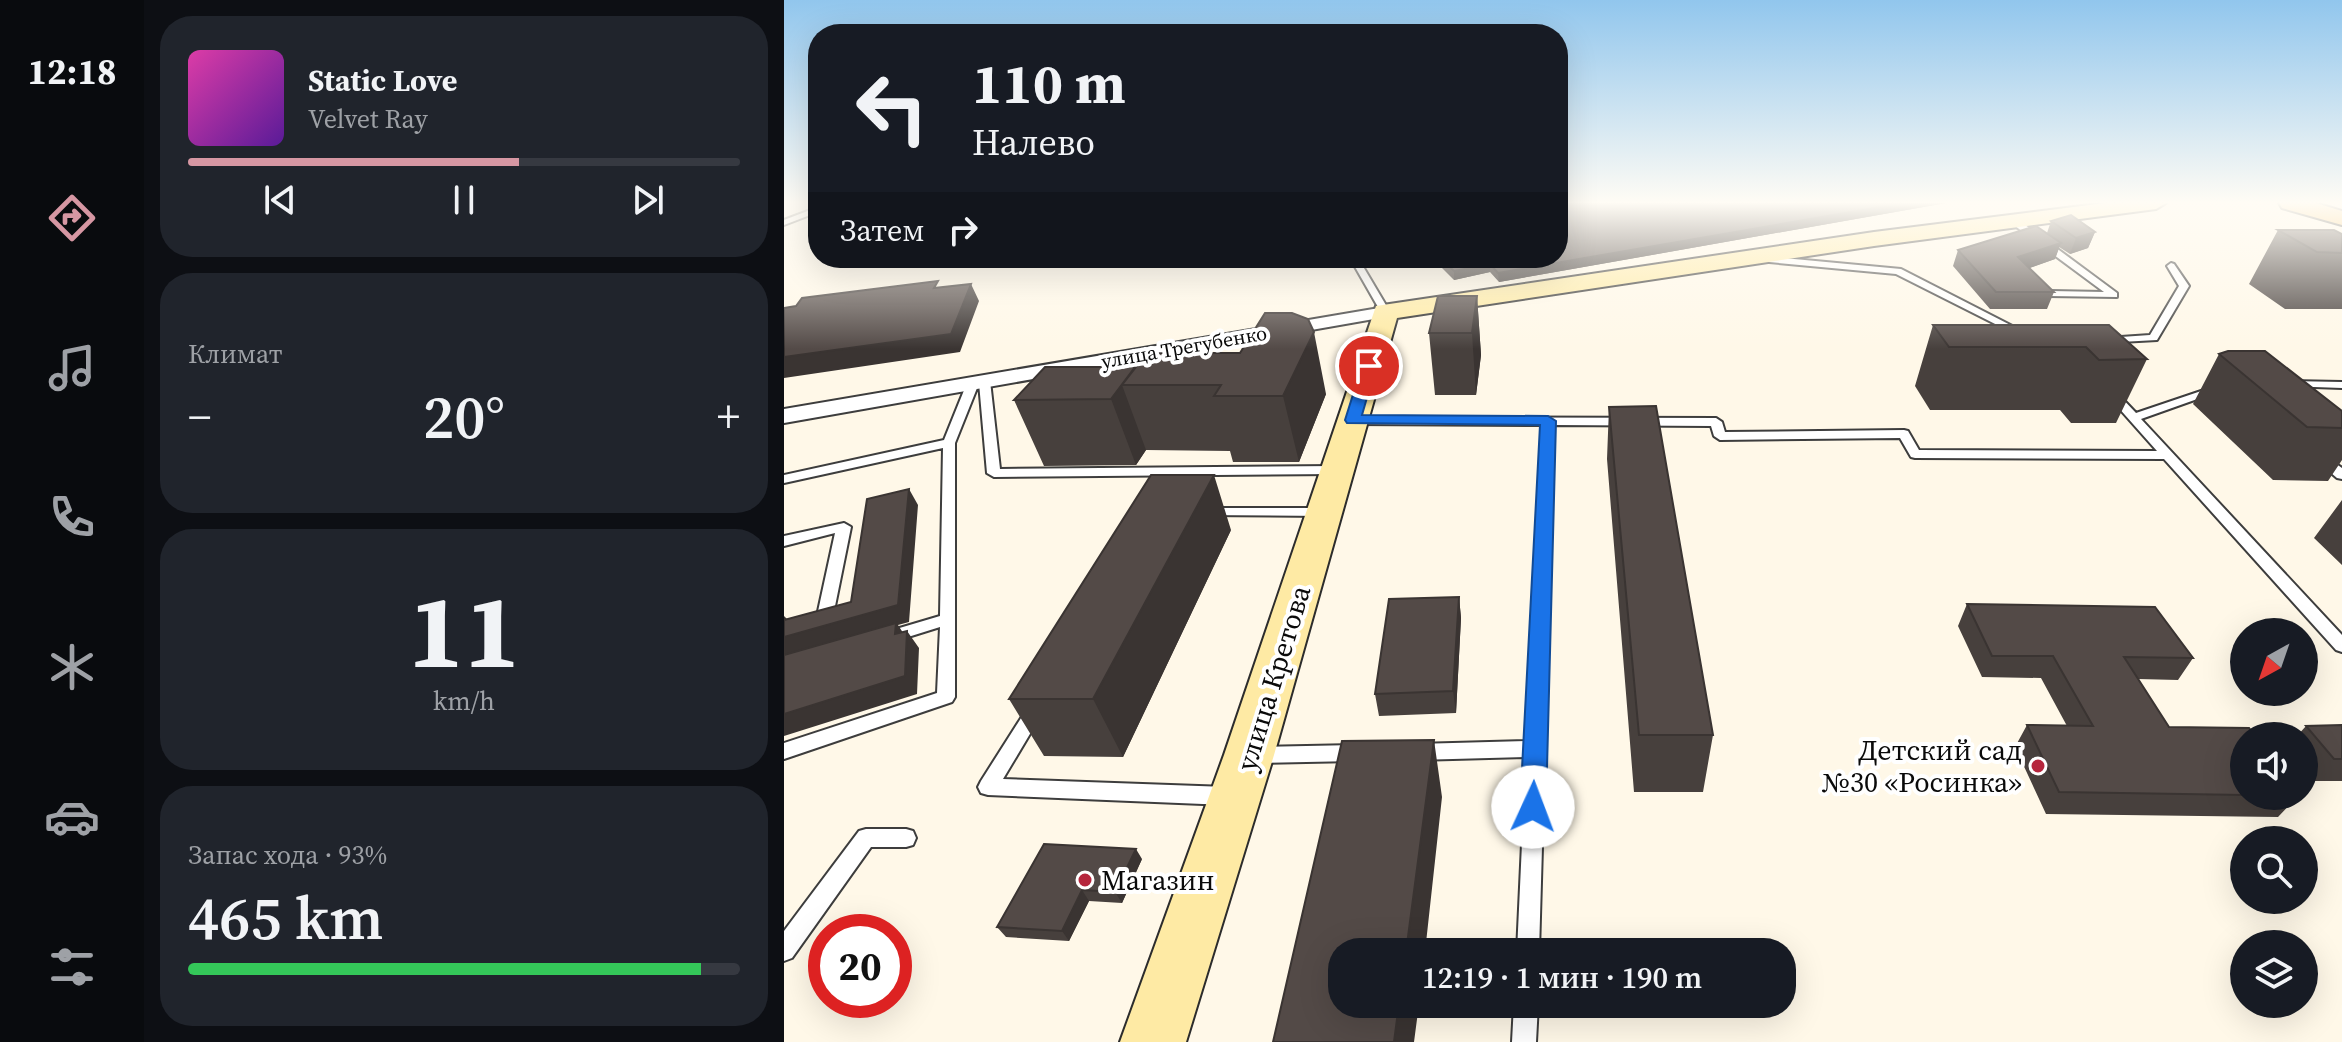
<!DOCTYPE html>
<html lang="ru">
<head>
<meta charset="utf-8">
<style>
	:root { --surface:#171b24; --page:#20242c; --text:#f1f3f6; --muted:#9ea1a6; --line:#363941; --accent:#d697a3 }
	body { margin:0; font-family:"Source Serif 4",serif; background:var(--page); color:var(--text); height:100vh; display:flex; flex-direction:column; font-size:30px; white-space:nowrap }
	* { box-sizing:border-box; margin:0 }
	p { font-size:26px; color:var(--muted) }
	.icon { flex:none; width:44px; height:44px; fill:none; stroke:currentColor; stroke-width:2; stroke-linecap:round; stroke-linejoin:round }
	.map { position:relative; flex:1; overflow:hidden }
	.panel { display:flex; flex-direction:column; gap:16px; padding:16px; background:#0d0f14; width:640px }
	.panel>* { flex:none }
	.guide { position:absolute; left:24px; top:24px; width:760px; height:244px; border-radius:32px; box-shadow:0 8px 32px #0002; background:#171b24; color:var(--text); overflow:hidden }
	.needle { width:52px; rotate:220deg }
	.fabs { position:absolute; left:1446px; top:618px; display:grid; gap:16px }
	.fabs a { display:grid; place-items:center; width:88px; height:88px; border-radius:50%; background:var(--surface); box-shadow:0 8px 32px #0002; font-size:40px }
	.speed { position:absolute; left:24px; top:914px; display:flex; gap:16px; font-size:40px; font-weight:700; text-align:center }
	.speed>* { display:grid; place-content:center; width:104px; height:104px; border-radius:50%; background:var(--surface); box-shadow:0 8px 32px #0002; line-height:1 }
	.speed .limit { border:12px solid #d22; background:#fff; color:#111 }
	.pin { position:absolute; display:grid; place-items:center; width:68px; height:68px; color:#fff; margin:-34px; border:4px solid #fff; border-radius:50%; box-shadow:0 2px 8px #0007 }
	.me { position:absolute; width:88px; margin:-44px; rotate:2deg; stroke-linejoin:round; filter:drop-shadow(0 0 6px #0008) }
	.turn { display:flex; align-items:center; gap:28px; height:168px; padding:0 32px; font-size:36px }
	.turn .icon { width:104px; height:104px; stroke-width:2.5 }
	.turn b { display:block; font-size:56px; line-height:68px }
	.then { display:flex; align-items:center; height:76px; padding:0 32px; background:#0003; gap:16px; font-size:30px }
	.big { font-size:60px; font-weight:600; line-height:1.1 }
	.panel .widget { flex:1; display:flex; flex-direction:column; justify-content:center; gap:12px; min-width:0; padding:0 28px; border-radius:32px; background:var(--page) }
	.panel .dial { align-items:center; gap:0 }
	.dial b { font-size:104px; line-height:1 }
	.song { display:flex; align-items:center; gap:24px }
	.cover { width:96px; height:96px; border-radius:12px; background:linear-gradient(135deg,hsl(320 70% 55%),hsl(270 70% 35%)) }
	.played { height:8px; border-radius:4px; background:linear-gradient(90deg,var(--accent) 60%,var(--line) 60%) }
	.keys { display:flex; justify-content:space-around; direction:ltr }
	.heat { display:flex; justify-content:space-between; align-items:center; font-size:44px; direction:ltr }
	.charge { height:12px; border-radius:6px; background:linear-gradient(90deg,#34c759 93%,var(--line) 0) }
	.trip { position:absolute; left:544px; top:938px; width:468px; height:80px; border-radius:32px; background:var(--surface); box-shadow:0 8px 32px #0002; font-weight:600; line-height:80px; text-align:center }
	main { display:flex; flex:1; min-height:0 }
	.menu { display:flex; flex-direction:column; width:144px; justify-content:space-around; align-items:center; background:#090b0e; color:var(--muted) }
	.menu .icon { width:56px; height:56px }
	.menu .active { color:var(--accent) }
	.menu b { font-size:36px; color:var(--text) }
	.map>svg:first-child { display:block }
	.lines { fill:none; stroke-linecap:round; stroke-linejoin:round }
	.lane-casing { stroke:#3d3d3d; stroke-width:4 }
	.street-casing { stroke:#3d3d3d; stroke-width:4 }
	.secondary-casing { stroke:#2c2c2c; stroke-width:4 }
	.primary-casing { stroke:#1b1b1b; stroke-width:4 }
	.lane { fill:#fff; fill-rule:evenodd }
	.street { fill:#fff; fill-rule:evenodd }
	.secondary { fill:#feeaa4; fill-rule:evenodd }
	.primary { fill:#f6c161; fill-rule:evenodd }
	.wall { fill:#47403d }
	.shaded-wall { fill:#3a3432 }
	.building { fill:#534a47; stroke:#3a3432; stroke-width:2 }
	.route { fill:#1a73e8; stroke:#114b97; stroke-width:2 }
	.poi-dot { fill:#b6263d; stroke:#fff; stroke-width:3 }
	.labels { text-anchor:middle; stroke-width:8; stroke-linejoin:round; paint-order:stroke }
	.far-street-label { font-size:20px; fill:#0a0a0a; stroke:#fff }
	.near-street-label { font-size:28px; fill:#0a0a0a; stroke:#fff }
	.near-poi-label { font-size:28px; fill:#0a0a0a; stroke:#fff; text-anchor:end }
</style>
</head>
<body>
<main>
<nav class="menu">
<b>12:18</b>
<svg class="icon active" aria-label="directions" viewBox="0 0 24 24"><path d="M12 3l9 9-9 9-9-9zM9 14v-3h6M13 9l2 2-2 2"/></svg>
<svg class="icon" aria-label="music" viewBox="0 0 24 24"><path d="M9 18V5l10-2v13"/><circle cx="6" cy="18" r="3"/><circle cx="16" cy="16" r="3"/></svg>
<svg class="icon" aria-label="phone" viewBox="0 0 24 24"><path d="M5 4h4l2 5-3 2q2 4 5 5l2-3 5 2v4C11 20 4 13 5 4z"/></svg>
<svg class="icon" aria-label="climate" viewBox="0 0 24 24"><path d="M12 3v18M4 7l16 10M4 17L20 7"/></svg>
<svg class="icon" aria-label="car" viewBox="0 0 24 24"><path d="M5 17H2v-5l4-1 3-4h7l3 4 3 1v5h-3M9 17h6M6 11h13"/><circle cx="7" cy="17" r="2"/><circle cx="17" cy="17" r="2"/></svg>
<svg class="icon" aria-label="filters" viewBox="0 0 24 24"><path d="M4 7h16M4 17h16"/><circle cx="9" cy="7" r="2"/><circle cx="15" cy="17" r="2"/></svg>
</nav>
<section class="panel">
<div class="widget">
<div class="song"><i class="cover"></i><div><b>Static Love</b><p>Velvet Ray</p></div></div>
<div class="played"></div>
<div class="keys"><svg class="icon" aria-label="previous" viewBox="0 0 24 24"><path d="M18 5L8 12l10 7zM5 5v14"/></svg><svg class="icon" aria-label="pause" viewBox="0 0 24 24"><path d="M8 5v14M16 5v14"/></svg><svg class="icon" aria-label="next" viewBox="0 0 24 24"><path d="M6 5l10 7-10 7zM19 5v14"/></svg></div>
</div>
<div class="widget"><p>Климат</p>
<div class="heat"><a>−</a><b class="big">20°</b><a>+</a></div>
</div>
<div class="widget dial"><b>11</b><p>km/h</p></div>
<div class="widget"><p>Запас хода · 93%</p><b class="big">465 km</b><div class="charge"></div></div>
</section>
<div class="map">
<svg width="1558" height="1042" viewBox="0 0 1558 1042">
	<rect width="100%" height="100%" fill="#fff8e8"/>
	<g class="lines">
		<defs>
			<path id="lane" d="M 34,207 L 34,212 L 0,225 L 0,220 Z
				M 1227,219 L 1233,219 L 1333,293 L 1333,297 L 1264,296 L 1264,292 L 1267,291 L 1320,292 L 1227,223 Z
				M 977,256 L 1117,269 L 1242,333 L 1233,335 L 1112,274 L 974,261 L 973,259 Z
				M 566,258 L 574,258 L 606,312 L 604,314 L 598,314 Z
				M 1387,263 L 1390,264 L 1405,286 L 1373,340 L 1318,343 L 1317,341 L 1322,338 L 1366,335 L 1395,286 L 1383,266 Z
				M 200,378 L 206,381 L 216,469 L 553,466 L 559,470 L 553,474 L 210,477 L 203,473 L 195,383 L 171,443 L 171,697 L 168,702 L 0,759 L 0,743 L 153,693 L 156,627 L 108,642 L 102,640 L 100,636 L 102,632 L 156,616 L 159,448 L 0,483 L 0,475 L 160,440 L 183,383 L 189,380 L 195,383 L 196,379 Z
				M 1505,381 L 1558,382 L 1558,388 L 1501,386 L 1501,382 Z
				M 1429,387 L 1435,390 L 1433,392 L 1357,419 L 1558,635 L 1558,652 L 1552,650 L 1380,459 L 1131,458 L 1127,457 L 1116,438 L 936,440 L 930,436 L 927,426 L 770,425 L 755,952 L 733,952 L 742,757 L 632,760 L 625,758 L 623,752 L 625,746 L 632,744 L 743,741 L 758,425 L 569,424 L 563,420 L 565,417 L 932,418 L 938,422 L 941,432 L 1120,430 L 1124,431 L 1135,450 L 1373,451 L 1325,397 L 1325,393 L 1333,393 L 1352,413 Z
				M 1538,454 L 1558,468 L 1558,479 L 1553,478 L 1533,461 L 1532,458 L 1533,455 Z
				M 422,508 L 541,508 L 548,512 L 541,516 L 417,515 L 415,512 Z
				M 60,523 L 67,527 L 49,616 L 47,620 L 35,620 L 33,616 L 51,533 L 0,546 L 0,536 Z
				M 250,705 L 256,707 L 259,712 L 219,779 L 443,787 L 450,790 L 453,796 L 450,802 L 443,805 L 204,795 L 197,793 L 194,787 L 197,781 L 244,707 Z
				M 571,745 L 578,747 L 580,753 L 578,759 L 571,761 L 472,763 L 465,761 L 463,755 L 465,749 L 472,747 Z
				M 82,829 L 122,829 L 129,831 L 132,838 L 129,845 L 122,847 L 87,847 L 8,958 L 0,961 L 0,931 L 75,831 Z
				M 730,1004 L 754,1004 L 752,1042 L 728,1042 Z"/>
			<path id="street" d="M 601,307 L 607,308 L 610,312 L 607,316 L 0,423 L 0,409 Z"/>
			<path id="secondary" d="M 1321,203 L 1382,203 L 1372,209 L 1090,246 L 613,318 L 490,755 L 402,1042 L 336,1042 L 440,755 L 592,306 L 1090,232 Z"/>
			<path id="primary" d="M 1495,203 L 1532,203 L 1558,211 L 1558,225 L 1498,208 Z"/>
		</defs>
		<!-- lane casing -->
		<use href="#lane" class="lane-casing"/>
		<!-- street casing -->
		<use href="#street" class="street-casing"/>
		<!-- secondary casing -->
		<use href="#secondary" class="secondary-casing"/>
		<!-- primary casing -->
		<use href="#primary" class="primary-casing"/>
		<!-- lane -->
		<use href="#lane" class="lane"/>
		<!-- street -->
		<use href="#street" class="street"/>
		<!-- secondary -->
		<use href="#secondary" class="secondary"/>
		<!-- primary -->
		<use href="#primary" class="primary"/>
	</g>
	<!-- wall -->
	<path class="wall" d="M 774,203 L 1162,203 L 715,282 L 706,272 L 670,280 L 648,258 L 774,258 Z
		M 1267,221 L 1311,232 L 1304,248 L 1286,254 L 1275,247 L 1271,259 L 1245,268 L 1270,292 L 1263,309 L 1206,309 L 1169,266 L 1174,250 L 1263,233 Z
		M 1494,230 L 1558,234 L 1558,309 L 1501,309 L 1465,284 Z
		M 693,296 L 697,355 L 692,395 L 651,395 L 645,333 Z
		M 1149,325 L 1325,325 L 1363,359 L 1332,423 L 1287,423 L 1276,410 L 1146,410 L 1131,386 Z
		M 1435,354 L 1558,411 L 1558,460 L 1544,481 L 1489,480 L 1409,404 Z
		M 261,367 L 542,394 L 515,462 L 449,462 L 446,451 L 362,450 L 352,465 L 260,466 L 230,400 Z
		M 825,407 L 929,735 L 919,792 L 850,792 L 823,459 Z
		M 1558,500 L 1558,565 L 1530,538 Z
		M 447,530 L 339,757 L 260,756 L 225,699 Z
		M 675,597 L 677,618 L 672,713 L 595,716 L 591,694 Z
		M 1183,604 L 1409,658 L 1394,680 L 1354,679 L 1385,727 L 1460,736 L 1460,796 L 1514,796 L 1494,817 L 1262,814 L 1231,747 L 1243,725 L 1283,726 L 1257,678 L 1198,677 L 1174,626 Z
		M 1558,725 L 1558,781 L 1530,781 L 1520,769 L 1520,736 L 1513,736 L 1522,726 Z
		M 358,859 L 338,903 L 305,901 L 285,941 L 222,937 L 213,927 Z"/>
	<!-- shaded-wall -->
	<path class="shaded-wall" d="M 1119,203 L 1162,203 L 715,282 L 714,273 Z
		M 1311,232 L 1304,248 L 1286,254 L 1292,238 Z
		M 1277,243 L 1271,259 L 1229,274 L 1234,257 Z
		M 706,264 L 706,272 L 670,280 L 670,271 Z
		M 187,284 L 195,301 L 176,352 L 0,378 L 0,357 Z
		M 693,296 L 697,355 L 692,395 L 688,333 Z
		M 530,332 L 542,394 L 515,462 L 499,396 Z
		M 351,367 L 338,385 L 362,450 L 352,465 L 327,399 Z
		M 430,475 L 447,530 L 339,757 L 309,699 Z
		M 125,489 L 134,505 L 125,622 L 114,625 L 123,639 L 123,631 L 135,648 L 133,694 L 0,736 L 0,616 L 4,620 L 114,605 Z
		M 675,597 L 677,618 L 672,713 L 669,691 Z
		M 650,740 L 658,797 L 641,952 L 622,952 Z
		M 352,849 L 358,859 L 338,903 L 331,892 Z
		M 298,890 L 305,901 L 285,941 L 278,931 Z
		M 615,1004 L 635,1004 L 630,1042 L 610,1042 Z"/>
	<!-- building -->
	<path class="building" d="M 774,203 L 1119,203 L 714,273 L 706,264 L 670,271 L 656,258 L 774,258 Z
		M 1287,215 L 1311,232 L 1292,238 L 1267,221 Z
		M 1252,226 L 1277,243 L 1234,257 L 1270,292 L 1212,292 L 1174,250 Z
		M 1494,230 L 1550,230 L 1558,234 L 1558,253 L 1533,252 Z
		M 154,281 L 150,288 L 187,284 L 167,334 L 0,357 L 0,308 L 12,306 L 18,298 Z
		M 654,296 L 693,296 L 688,333 L 645,333 Z
		M 481,313 L 508,313 L 524,319 L 530,332 L 499,396 L 430,396 L 437,385 L 338,385 L 363,353 L 456,353 Z
		M 1149,325 L 1325,325 L 1363,359 L 1315,360 L 1302,347 L 1165,347 Z
		M 1444,351 L 1481,351 L 1558,411 L 1558,428 L 1523,427 L 1435,354 Z
		M 261,367 L 351,367 L 327,399 L 230,400 Z
		M 872,406 L 929,735 L 855,735 L 825,407 Z
		M 367,475 L 430,475 L 309,699 L 225,699 Z
		M 125,489 L 114,605 L 0,637 L 0,620 L 67,602 L 83,499 Z
		M 675,597 L 669,691 L 591,694 L 605,599 Z
		M 1183,604 L 1371,607 L 1409,658 L 1340,657 L 1385,727 L 1465,728 L 1471,736 L 1460,736 L 1460,795 L 1275,792 L 1243,725 L 1309,726 L 1269,656 L 1208,656 Z
		M 112,623 L 111,634 L 123,631 L 121,676 L 0,714 L 0,655 Z
		M 1558,725 L 1558,759 L 1550,759 L 1522,726 Z
		M 650,740 L 622,952 L 558,952 L 558,1004 L 615,1004 L 610,1042 L 489,1042 L 558,741 Z
		M 260,844 L 352,849 L 331,892 L 298,890 L 278,931 L 213,927 Z"/>
	<!-- sky -->
	<linearGradient id="sky" x2="0" y2="1"><stop stop-color="#91c6ed"/><stop offset="0.58" stop-color="#fffcf5"/><stop offset="1" stop-color="#fffcf5" stop-opacity="0"/></linearGradient>
	<rect width="1558" height="349" fill="url(#sky)"/>
	<!-- route -->
	<path class="route" d="M 585,362 L 592,366 L 578,415 L 764,416 L 772,421 L 762,807 L 758,815 L 749,818 L 740,815 L 736,807 L 756,425 L 563,423 L 561,420 L 578,366 Z"/>
	<!-- markers -->
	<g class="poi-dot">
		<circle cx="1254" cy="766" r="8"/>
		<circle cx="301" cy="880" r="8"/>
	</g>
	<g class="labels">
		<!-- far-street labels -->
		<g class="far-street-label">
			<text transform="translate(400 347) rotate(-10)" y="7">улица Трегубенко</text>
		</g>
		<!-- near-street labels -->
		<g class="near-street-label">
			<text transform="translate(489 678) rotate(-73)" y="10">улица Кретова</text>
		</g>
		<!-- near-poi labels -->
		<g class="near-poi-label">
			<text x="1238" y="760">Детский сад<tspan x="1238" dy="32">№30 «Росинка»</tspan></text>
			<text x="317" y="890" text-anchor="start">Магазин</text>
		</g>
	</g>
</svg>
<div class="fabs">
<a><svg class="needle" viewBox="-14 -14 28 28"><path d="M0-13l5 13h-10z" fill="#e53935"/><path d="M0 13l5-13h-10z" fill="#9ea1a6"/></svg></a>
<a><svg class="icon" aria-label="sound" viewBox="0 0 24 24"><path d="M4 9h4l5-4v14l-5-4H4zM17 9q2 3 0 6"/></svg></a>
<a><svg class="icon" aria-label="search" viewBox="0 0 24 24"><circle cx="10" cy="10" r="6"/><path d="M15 15l6 6"/></svg></a>
<a><svg class="icon" aria-label="layers" viewBox="0 0 24 24"><path d="M12 4l9 5-9 5-9-5zM3 14l9 5 9-5"/></svg></a>
</div>
<div class="speed"><div class="limit">20</div></div>
<div class="pin" style="left:585px;top:366px;background:#d93025"><svg class="icon" aria-label="arrive" viewBox="0 0 24 24"><path d="M6 21V4h12l-3 4 3 4H6"/></svg></div>
<svg class="me" style="left:749px;top:807px" viewBox="-20 -20 40 40"><circle r="19" fill="#fff"/><path d="M0-13L10 11 0 6-10 11z" fill="#1a73e8"/></svg>
<div class="trip">12:19 · 1 мин · 190 m</div>
<div class="guide">
<div class="turn"><svg class="icon" aria-label="left" viewBox="0 0 24 24"><path d="M17 20v-9H6M10 6l-5 5 5 5"/></svg><div><b>110 m</b>Налево</div></div>
<div class="then">Затем<svg class="icon" aria-label="right" viewBox="0 0 24 24"><path d="M7 20v-9h11M14 6l5 5-5 5"/></svg></div>
</div>
</div>
</main>
</body>
</html>
